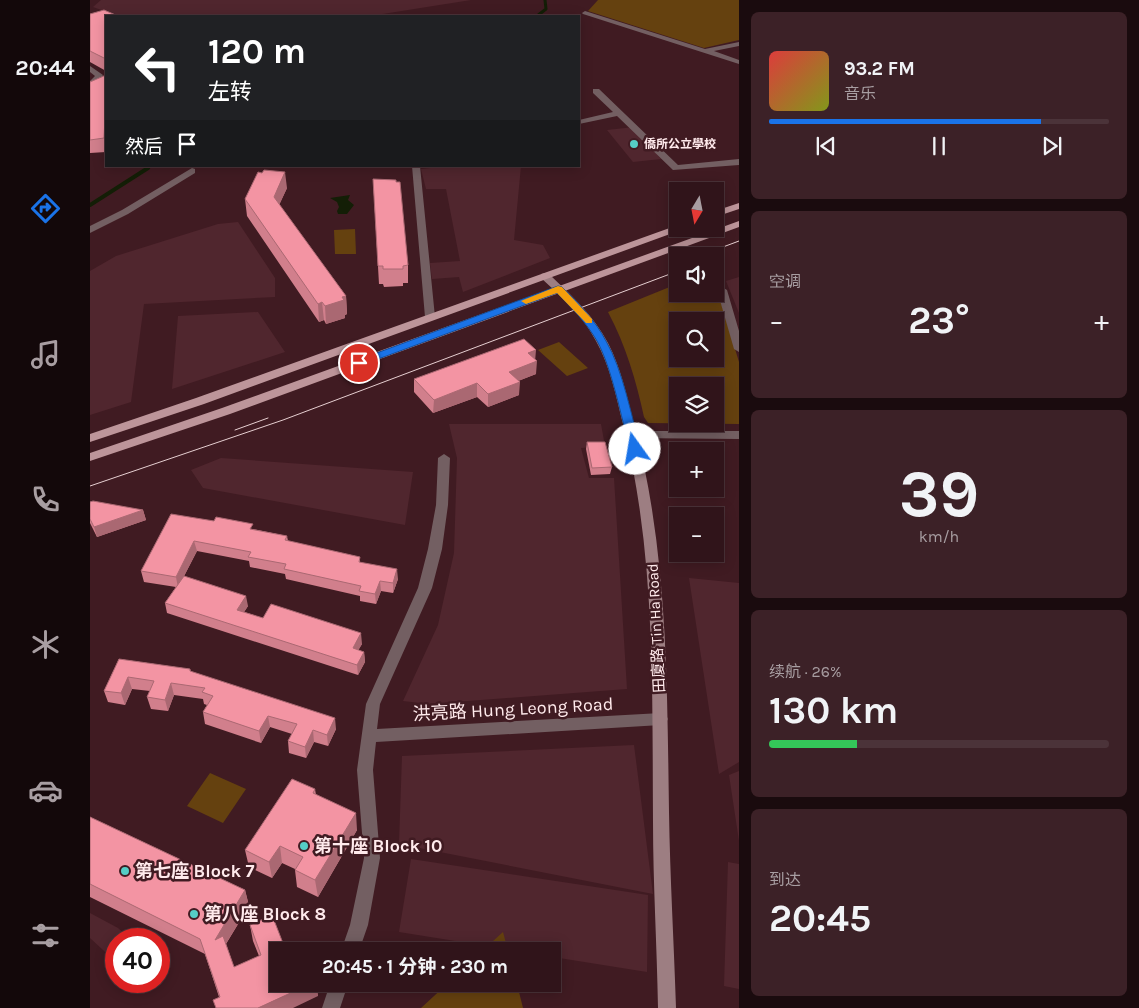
<!DOCTYPE html>
<html lang="zh">
<head>
<meta charset="utf-8">
<style>
	:root { --surface:#30141a; --page:#3c2127; --text:#f1f3f6; --muted:#a89ea2; --line:#4b3339; --accent:#1a73e8 }
	body { margin:0; font-family:Karla,"Noto Sans SC",sans-serif; background:var(--page); color:var(--text); height:100vh; display:flex; flex-direction:column; font-size:19px; white-space:nowrap }
	* { box-sizing:border-box; margin:0 }
	p { font-size:16px; color:var(--muted) }
	.icon { flex:none; width:28px; height:28px; fill:none; stroke:currentColor; stroke-width:2; stroke-linecap:round; stroke-linejoin:round }
	.map { position:relative; flex:1; overflow:hidden }
	.side { display:flex; flex-direction:column; gap:12px; padding:12px; background:#1a0b0e; width:400px }
	.side>* { flex:none }
	.hud { position:absolute; left:15px; top:15px; width:475px; height:152px; border-radius:0px; box-shadow:0 2px 12px #0003,0 0 0 1px var(--line); background:#202124; color:#fff; overflow:hidden }
	.needle { width:32px; rotate:190deg }
	.controls { position:absolute; left:579px; top:182px; display:grid; gap:10px }
	.controls a { display:grid; place-items:center; width:55px; height:55px; border-radius:0px; background:var(--surface); box-shadow:0 2px 12px #0003,0 0 0 1px var(--line); font-size:25px }
	.speed { position:absolute; left:15px; top:928px; display:flex; gap:10px; font-size:25px; font-weight:700; text-align:center }
	.speed>* { display:grid; place-content:center; width:65px; height:65px; border-radius:50%; background:var(--surface); box-shadow:0 2px 12px #0003,0 0 0 1px var(--line); line-height:1 }
	.speed .limit { border:8px solid #d22; background:#fff; color:#111 }
	.pin { position:absolute; display:grid; place-items:center; width:42px; height:42px; color:#fff; margin:-21px; border:2px solid #fff; border-radius:50%; box-shadow:0 1px 5px #0007 }
	.me { position:absolute; width:55px; margin:-28px; rotate:347deg; stroke-linejoin:round; filter:drop-shadow(0 0 4px #0008) }
	.turn { display:flex; align-items:center; gap:18px; height:105px; padding:0 20px; font-size:22px }
	.turn .icon { width:65px; height:65px; stroke-width:2.5 }
	.turn b { display:block; font-size:35px; line-height:42px }
	.then { display:flex; align-items:center; height:48px; padding:0 20px; background:#0003; gap:10px; font-size:19px }
	.big { font-size:38px; font-weight:700; line-height:1.1 }
	.side .widget { flex:1; display:flex; flex-direction:column; justify-content:center; gap:8px; min-width:0; padding:0 18px; border-radius:8px; background:var(--page) }
	.side .dial { align-items:center; gap:0 }
	.dial b { font-size:65px; line-height:1 }
	.song { display:flex; align-items:center; gap:15px }
	.cover { width:60px; height:60px; border-radius:8px; background:linear-gradient(135deg,hsl(0 70% 55%),hsl(70 70% 35%)) }
	.played { height:5px; border-radius:2px; background:linear-gradient(90deg,var(--accent) 80%,var(--line) 80%) }
	.keys { display:flex; justify-content:space-around; direction:ltr }
	.heat { display:flex; justify-content:space-between; align-items:center; font-size:28px; direction:ltr }
	.charge { height:8px; border-radius:4px; background:linear-gradient(90deg,#34c759 26%,var(--line) 0) }
	.trip { position:absolute; left:179px; top:942px; width:292px; height:50px; border-radius:0px; background:var(--surface); box-shadow:0 2px 12px #0003,0 0 0 1px var(--line); font-weight:700; line-height:50px; text-align:center }
	main { display:flex; flex:1; min-height:0 }
	.menu { display:flex; flex-direction:column; width:90px; justify-content:space-around; align-items:center; background:#13080a; color:var(--muted) }
	.menu .icon { width:35px; height:35px }
	.menu .active { color:var(--accent) }
	.menu b { font-size:22px; color:var(--text) }
	.map>svg:first-child { display:block }
	.built { fill:#50262e }
	.green { fill:#65410f; fill-rule:evenodd }
	.water { fill:#131e06 }
	.lines { fill:none; stroke-linecap:round; stroke-linejoin:round }
	.stream-far1 { stroke:#131e06; stroke-width:3 }
	.stream { stroke:#131e06; stroke-width:4 }
	.street { fill:#735f62; fill-rule:evenodd }
	.secondary { fill:#9d7e82; fill-rule:evenodd }
	.primary { fill:#bd959a; fill-rule:evenodd }
	.tram { stroke:#e6cfd1; stroke-width:1 }
	.wall { fill:#d17f8c }
	.shaded-wall { fill:#aa6872 }
	.building { fill:#f394a3; stroke:#aa6872 }
	.route { fill:#1a73e8; stroke:#114b97 }
	.slow { fill:#f59e0b }
	.poi-dot { fill:#55cdc6; stroke:#401b22; stroke-width:2 }
	.labels { text-anchor:middle; stroke-width:5; stroke-linejoin:round; paint-order:stroke }
	.far-poi-label { font-size:12px; font-weight:bold; fill:#ffeaec; stroke:#401b22; text-anchor:start }
	.street-label { font-size:15px; fill:#ffeaec; stroke:#401b22 }
	.near-street-label { font-size:18px; fill:#ffeaec; stroke:#401b22 }
	.near-poi-label { font-size:18px; font-weight:bold; fill:#ffeaec; stroke:#401b22; text-anchor:start }
</style>
</head>
<body>
<main>
<nav class="menu">
<b>20:44</b>
<svg class="icon active" aria-label="directions" viewBox="0 0 24 24"><path d="M12 3l9 9-9 9-9-9zM9 14v-3h6M13 9l2 2-2 2"/></svg>
<svg class="icon" aria-label="music" viewBox="0 0 24 24"><path d="M9 18V5l10-2v13"/><circle cx="6" cy="18" r="3"/><circle cx="16" cy="16" r="3"/></svg>
<svg class="icon" aria-label="phone" viewBox="0 0 24 24"><path d="M5 4h4l2 5-3 2q2 4 5 5l2-3 5 2v4C11 20 4 13 5 4z"/></svg>
<svg class="icon" aria-label="climate" viewBox="0 0 24 24"><path d="M12 3v18M4 7l16 10M4 17L20 7"/></svg>
<svg class="icon" aria-label="car" viewBox="0 0 24 24"><path d="M5 17H2v-5l4-1 3-4h7l3 4 3 1v5h-3M9 17h6M6 11h13"/><circle cx="7" cy="17" r="2"/><circle cx="17" cy="17" r="2"/></svg>
<svg class="icon" aria-label="filters" viewBox="0 0 24 24"><path d="M4 7h16M4 17h16"/><circle cx="9" cy="7" r="2"/><circle cx="15" cy="17" r="2"/></svg>
</nav>
<div class="map">
<svg width="649" height="1008" viewBox="0 0 649 1008">
	<rect width="100%" height="100%" fill="#401b22"/>
	<!-- built -->
	<path class="built" d="M 11,0 L 381,0 L 280,16 L 28,16 L 3,7 Z
		M 544,127 L 571,159 L 543,162 L 517,130 Z
		M 361,166 L 431,166 L 424,240 L 453,245 L 460,258 L 373,292 L 369,277 L 342,279 L 340,263 L 370,261 L 356,189 L 336,189 L 331,169 Z
		M 148,222 L 185,278 L 185,297 L 54,304 L 41,402 L 0,415 L 0,271 L 26,256 L 128,224 Z
		M 649,277 L 649,313 L 636,281 Z
		M 168,312 L 195,352 L 82,389 L 88,316 Z
		M 359,424 L 511,424 L 515,446 L 491,448 L 499,478 L 524,478 L 537,689 L 339,704 L 313,701 L 348,625 L 364,553 L 367,458 Z
		M 131,458 L 323,472 L 315,525 L 113,488 L 101,470 Z
		M 599,578 L 649,583 L 649,762 L 629,774 Z
		M 544,745 L 563,894 L 309,844 L 312,756 Z
		M 649,771 L 649,841 L 639,775 Z
		M 321,859 L 558,895 L 557,972 L 463,957 L 462,951 L 427,951 L 309,932 Z
		M 638,862 L 649,864 L 649,989 L 634,986 Z
		M 0,913 L 28,928 L 40,939 L 26,939 L 26,962 L 0,938 Z"/>
	<!-- green -->
	<path class="green" d="M 508,0 L 649,0 L 649,40 L 614,48 L 498,11 Z
		M 265,229 L 266,254 L 245,254 L 244,230 Z
		M 587,284 L 588,294 L 625,294 L 625,285 L 627,289 L 649,362 L 649,424 L 558,423 L 554,417 C 546,380 536,346 518,312 ZM 588,321 L 625,321 L 625,359 L 588,359 ZM 588,386 L 625,386 L 625,424 L 588,424 Z
		M 469,342 L 498,368 L 477,376 L 448,350 Z
		M 120,773 L 156,789 L 133,823 L 97,806 Z
		M 413,932 L 418,951 L 392,951 Z
		M 357,984 L 427,984 L 433,1008 L 331,1008 Z"/>
	<!-- water -->
	<path class="water" d="M 260,195 L 258,200 L 264,205 L 257,214 L 248,214 L 247,211 L 249,207 L 247,202 L 240,198 Z"/>
	<g class="lines">
		<!-- stream-far1 -->
		<path class="stream-far1" d="M 447,16 L 456,9 L 455,0
			M 56,169 L 61,166"/>
		<!-- stream -->
		<path class="stream" d="M 0,205 L 58,168"/>
		<!-- street -->
		<path class="street" d="M 495,11 L 615,49 L 649,42 L 649,46 L 624,51 L 649,60 L 649,64 L 493,14 L 492,13 Z
			M 0,66 L 13,75 L 9,83 L 0,86 L 0,81 L 5,76 L 0,72 Z
			M 503,89 L 509,89 L 588,165 L 649,159 L 649,165 L 583,170 L 527,116 L 489,124 L 489,120 L 523,112 L 503,93 Z
			M 322,166 L 330,166 L 345,317 L 340,320 L 335,317 Z
			M 102,168 L 105,169 L 105,173 L 38,214 L 0,233 L 0,226 L 32,210 Z
			M 632,287 L 637,290 L 649,331 L 649,352 L 644,349 L 627,290 Z
			M 543,431 L 649,431 L 649,439 L 539,438 L 537,435 L 539,432 Z
			M 354,454 L 360,458 L 358,505 L 352,549 L 342,588 L 290,704 L 287,729 L 571,713 L 576,715 L 578,719 L 576,723 L 571,725 L 286,742 L 283,770 L 290,858 L 278,925 L 269,951 L 251,951 L 260,925 L 274,858 L 267,770 L 276,704 L 328,588 L 338,549 L 346,505 L 348,458 Z
			M 240,984 L 258,984 L 250,1008 L 232,1008 Z"/>
		<!-- secondary -->
		<path class="secondary" d="M 455,273 L 459,274 C 481,295 504,316 518,343 C 531,368 537,397 544,424 C 578,550 577,682 579,812 C 580,878 584,943 586,1008 L 568,1008 C 567,946 563,884 563,822 C 562,689 566,554 533,424 C 526,396 520,366 506,341 C 493,316 472,297 451,278 L 451,274 Z"/>
		<!-- primary -->
		<path class="primary" d="M 649,203 L 649,209 L 625,217 L 625,211 Z
			M 649,221 L 649,227 L 140,414 L 0,461 L 0,453 L 132,408 Z
			M 588,225 L 588,229 L 592,229 L 591,230 L 114,404 L 0,442 L 0,434 L 106,398 Z"/>
		<!-- tram -->
		<path class="tram" d="M 609,256 L 649,241
			M 145,430 L 178,418
			M 0,486 L 193,420 L 588,271"/>
	</g>
	<!-- wall -->
	<path class="wall" d="M 0,14 L 16,16 L 16,71 L 0,62 Z
		M 16,75 L 16,152 L 0,153 L 0,82 Z
		M 283,179 L 318,265 L 318,283 L 313,283 L 313,286 L 294,287 L 293,284 L 289,284 Z
		M 197,188 L 189,205 L 256,296 L 257,314 L 255,315 L 255,318 L 236,324 L 234,320 L 229,322 L 157,216 L 155,199 Z
		M 445,359 L 446,374 L 428,381 L 429,395 L 398,407 L 387,397 L 343,413 L 324,392 L 324,379 Z
		M 497,442 L 522,467 L 520,474 L 501,475 L 496,449 Z
		M 0,502 L 53,510 L 56,520 L 7,537 L 0,523 Z
		M 124,521 L 197,536 L 198,541 L 270,557 L 270,562 L 308,579 L 303,593 L 291,591 L 286,604 L 270,601 L 270,596 L 196,579 L 195,574 L 160,567 L 159,561 L 107,551 L 93,578 L 158,606 L 154,612 L 173,618 L 272,644 L 268,650 L 274,652 L 275,662 L 268,675 L 77,613 L 75,603 L 86,587 L 54,582 L 51,571 Z
		M 29,659 L 100,669 L 101,672 L 246,729 L 238,746 L 224,742 L 216,758 L 199,753 L 198,741 L 202,734 L 180,727 L 171,743 L 115,724 L 113,712 L 117,705 L 114,704 L 113,699 L 84,695 L 78,711 L 61,709 L 57,697 L 60,691 L 42,689 L 35,705 L 18,702 L 14,691 Z
		M 225,789 L 226,795 L 267,830 L 228,897 L 207,887 L 205,870 L 205,869 L 192,863 L 182,878 L 159,867 L 155,850 Z
		M 0,817 L 155,890 L 159,906 L 136,944 L 144,967 L 169,956 L 163,941 L 160,925 L 188,984 L 226,984 L 228,996 L 129,997 L 115,954 L 0,897 Z"/>
	<!-- shaded-wall -->
	<path class="shaded-wall" d="M 16,98 L 16,151 L 14,138 Z
		M 195,172 L 197,188 L 185,214 L 184,197 Z
		M 256,296 L 257,314 L 255,315 L 255,318 L 236,324 L 235,306 L 252,297 Z
		M 232,302 L 234,320 L 229,322 L 228,304 Z
		M 446,350 L 445,362 L 447,361 L 446,374 L 418,385 L 419,372 L 438,353 Z
		M 430,382 L 429,395 L 398,407 L 398,394 Z
		M 387,383 L 387,397 L 343,413 L 344,400 Z
		M 53,510 L 56,520 L 7,537 L 4,527 Z
		M 104,541 L 107,551 L 88,588 L 86,577 Z
		M 307,569 L 308,579 L 303,593 L 303,583 Z
		M 290,581 L 291,591 L 286,604 L 285,594 Z
		M 156,596 L 158,606 L 149,620 L 147,610 Z
		M 271,633 L 272,644 L 264,658 L 263,648 Z
		M 274,652 L 275,662 L 268,675 L 267,665 Z
		M 38,677 L 42,689 L 35,705 L 31,693 Z
		M 81,683 L 84,695 L 78,711 L 75,700 Z
		M 178,716 L 180,727 L 171,743 L 169,731 Z
		M 245,718 L 246,729 L 238,746 L 237,735 Z
		M 223,730 L 224,742 L 216,758 L 215,747 Z
		M 266,813 L 267,830 L 228,897 L 225,880 Z
		M 190,846 L 192,863 L 182,878 L 179,862 Z
		M 155,890 L 159,906 L 129,955 L 125,940 Z
		M 220,984 L 226,984 L 228,996 L 203,1008 L 168,1008 Z"/>
	<!-- building -->
	<path class="building" d="M 14,10 L 28,16 L 16,16 L 16,59 L 0,51 L 0,14 Z
		M 16,75 L 16,98 L 14,138 L 0,140 L 0,82 Z
		M 174,170 L 195,172 L 184,197 L 256,296 L 252,297 L 254,300 L 235,306 L 232,302 L 228,304 L 155,199 L 168,172 L 172,173 Z
		M 283,179 L 306,180 L 306,182 L 310,182 L 318,265 L 313,266 L 313,269 L 293,269 L 293,266 L 288,266 Z
		M 434,339 L 446,350 L 438,353 L 447,361 L 419,372 L 430,382 L 398,394 L 387,383 L 344,400 L 324,379 Z
		M 497,442 L 515,442 L 522,467 L 502,468 Z
		M 3,501 L 53,510 L 4,527 L 0,519 L 0,502 Z
		M 81,514 L 124,521 L 126,517 L 163,524 L 160,529 L 197,536 L 195,540 L 270,557 L 269,562 L 307,569 L 303,583 L 290,581 L 285,594 L 269,591 L 271,586 L 194,569 L 196,564 L 158,557 L 161,552 L 104,541 L 86,577 L 51,571 Z
		M 94,576 L 156,596 L 147,610 L 173,618 L 181,604 L 271,633 L 263,648 L 274,652 L 267,665 L 75,603 Z
		M 29,659 L 100,669 L 100,671 L 245,718 L 237,735 L 223,730 L 215,747 L 198,741 L 207,724 L 178,716 L 169,731 L 113,712 L 123,696 L 112,692 L 115,688 L 81,683 L 75,700 L 57,697 L 64,681 L 38,677 L 31,693 L 14,691 Z
		M 202,779 L 225,789 L 223,793 L 266,813 L 225,880 L 205,870 L 213,857 L 190,846 L 179,862 L 155,850 Z
		M 0,817 L 155,890 L 125,940 L 133,936 L 144,967 L 171,955 L 160,925 L 182,915 L 196,951 L 188,951 L 188,984 L 220,984 L 168,1008 L 126,1008 L 123,1000 L 130,997 L 110,939 L 0,884 Z"/>
	<!-- route -->
	<path class="route" d="M 468,286 L 472,287 C 489,304 505,320 516,341 C 533,370 541,416 551,449 L 549,451 L 541,451 L 540,449 C 531,417 522,368 507,341 C 496,322 482,308 467,293 L 272,365 L 269,366 L 264,363 L 265,361 Z"/>
	<!-- slow -->
	<path class="slow" d="M 468,286 L 472,287 L 502,319 L 502,323 L 496,323 L 467,293 L 436,304 L 431,301 Z"/>
	<!-- markers -->
	<g class="poi-dot">
		<circle cx="544" cy="144" r="5"/>
		<circle cx="214" cy="846" r="5"/>
		<circle cx="35" cy="871" r="5"/>
		<circle cx="104" cy="914" r="5"/>
	</g>
	<g class="labels">
		<!-- far-poi labels -->
		<g class="far-poi-label">
			<text x="554" y="148">僑所公立學校</text>
		</g>
		<!-- street labels -->
		<g class="street-label">
			<text transform="translate(566 628) rotate(-93)" y="5">田廈路 Tin Ha Road</text>
		</g>
		<!-- near-street labels -->
		<g class="near-street-label">
			<text transform="translate(423 709) rotate(-3)" y="6">洪亮路 Hung Leong Road</text>
		</g>
		<!-- near-poi labels -->
		<g class="near-poi-label">
			<text x="224" y="852">第十座 Block 10</text>
			<text x="45" y="877">第七座 Block 7</text>
			<text x="114" y="920">第八座 Block 8</text>
		</g>
	</g>
</svg>
<div class="controls">
<a><svg class="needle" viewBox="-14 -14 28 28"><path d="M0-13l5 13h-10z" fill="#e53935"/><path d="M0 13l5-13h-10z" fill="#a89ea2"/></svg></a>
<a><svg class="icon" aria-label="sound" viewBox="0 0 24 24"><path d="M4 9h4l5-4v14l-5-4H4zM17 9q2 3 0 6"/></svg></a>
<a><svg class="icon" aria-label="search" viewBox="0 0 24 24"><circle cx="10" cy="10" r="6"/><path d="M15 15l6 6"/></svg></a>
<a><svg class="icon" aria-label="layers" viewBox="0 0 24 24"><path d="M12 4l9 5-9 5-9-5zM3 14l9 5 9-5"/></svg></a>
<a>+</a>
<a>−</a>
</div>
<div class="speed"><div class="limit">40</div></div>
<div class="pin" style="left:269px;top:363px;background:#d93025"><svg class="icon" aria-label="arrive" viewBox="0 0 24 24"><path d="M6 21V4h12l-3 4 3 4H6"/></svg></div>
<svg class="me" style="left:545px;top:449px" viewBox="-20 -20 40 40"><circle r="19" fill="#fff"/><path d="M0-13L10 11 0 6-10 11z" fill="#1a73e8"/></svg>
<div class="trip">20:45 · 1 分钟 · 230 m</div>
<div class="hud">
<div class="turn"><svg class="icon" aria-label="left" viewBox="0 0 24 24"><path d="M17 20v-9H6M10 6l-5 5 5 5"/></svg><div><b>120 m</b>左转</div></div>
<div class="then">然后<svg class="icon" aria-label="arrive" viewBox="0 0 24 24"><path d="M6 21V4h12l-3 4 3 4H6"/></svg></div>
</div>
</div>
<section class="side">
<div class="widget">
<div class="song"><i class="cover"></i><div><b>93.2 FM</b><p>音乐</p></div></div>
<div class="played"></div>
<div class="keys"><svg class="icon" aria-label="previous" viewBox="0 0 24 24"><path d="M18 5L8 12l10 7zM5 5v14"/></svg><svg class="icon" aria-label="pause" viewBox="0 0 24 24"><path d="M8 5v14M16 5v14"/></svg><svg class="icon" aria-label="next" viewBox="0 0 24 24"><path d="M6 5l10 7-10 7zM19 5v14"/></svg></div>
</div>
<div class="widget"><p>空调</p>
<div class="heat"><a>−</a><b class="big">23°</b><a>+</a></div>
</div>
<div class="widget dial"><b>39</b><p>km/h</p></div>
<div class="widget"><p>续航 · 26%</p><b class="big">130 km</b><div class="charge"></div></div>
<div class="widget"><p>到达</p><b class="big">20:45</b></div>
</section>
</main>
</body>
</html>
